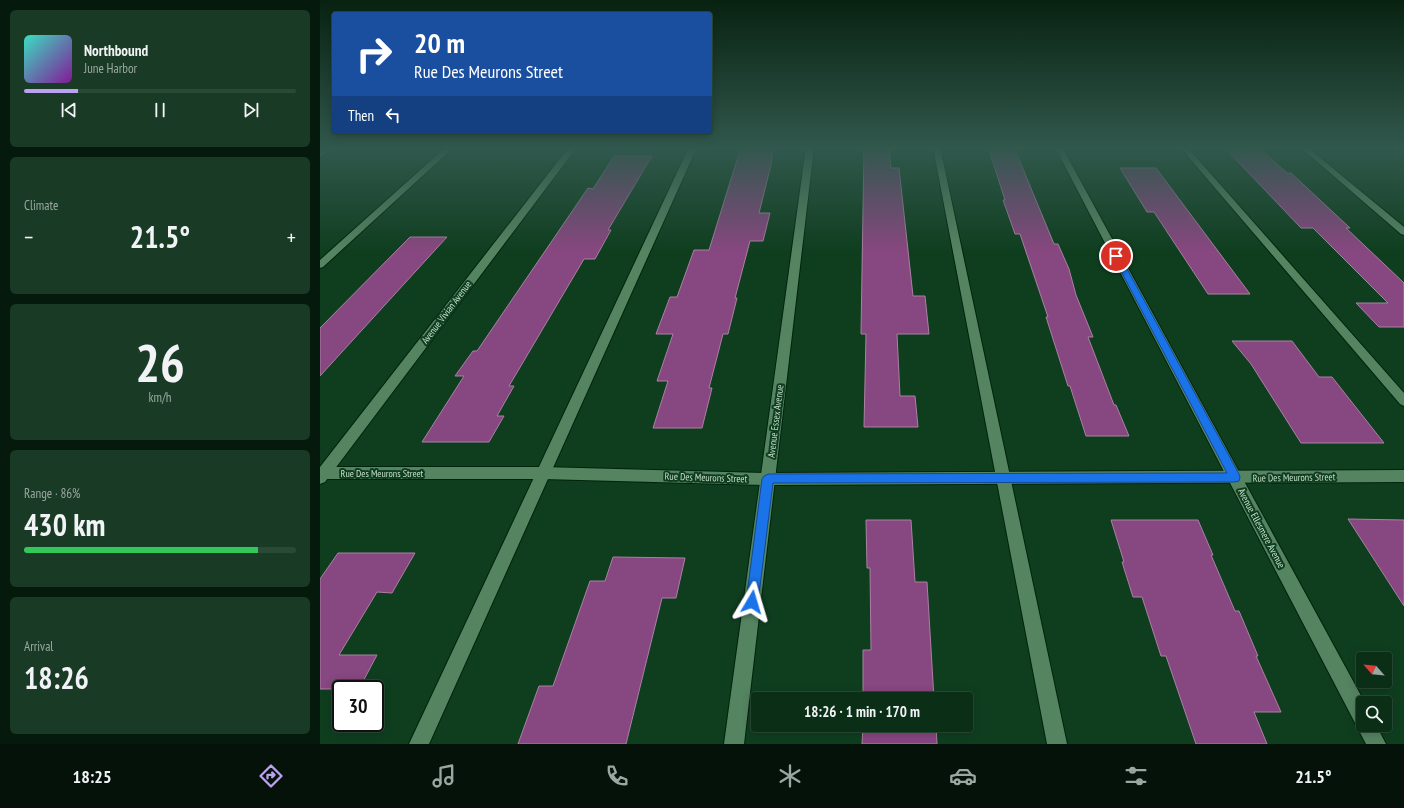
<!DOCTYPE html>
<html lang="en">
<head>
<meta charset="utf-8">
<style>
	:root { --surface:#0b2e17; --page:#193a24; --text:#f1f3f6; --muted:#9aa8a1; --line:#2b4a36; --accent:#bca0f2 }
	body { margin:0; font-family:"PT Sans Narrow",sans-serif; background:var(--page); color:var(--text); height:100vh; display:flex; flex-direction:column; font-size:15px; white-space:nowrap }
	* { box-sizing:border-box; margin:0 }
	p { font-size:13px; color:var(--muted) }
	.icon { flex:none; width:22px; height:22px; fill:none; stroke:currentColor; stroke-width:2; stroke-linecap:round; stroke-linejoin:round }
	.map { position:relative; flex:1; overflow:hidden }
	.details { display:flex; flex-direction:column; gap:10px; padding:10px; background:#06190d; width:320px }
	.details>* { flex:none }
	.top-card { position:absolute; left:12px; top:12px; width:380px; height:122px; border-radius:4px; box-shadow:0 2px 10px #0003,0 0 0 1px var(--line); background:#1a4fa0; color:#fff; overflow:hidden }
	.needle { width:26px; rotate:297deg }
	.controls { position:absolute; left:1036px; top:652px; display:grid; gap:8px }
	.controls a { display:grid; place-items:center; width:36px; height:36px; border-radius:4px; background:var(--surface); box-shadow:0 2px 10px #0003,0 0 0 1px var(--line); font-size:20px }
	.speed { position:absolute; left:12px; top:680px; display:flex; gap:8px; font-size:20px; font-weight:700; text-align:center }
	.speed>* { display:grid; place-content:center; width:52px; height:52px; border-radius:50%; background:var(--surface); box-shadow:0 2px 10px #0003,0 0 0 1px var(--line); line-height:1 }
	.speed .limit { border:2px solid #111; border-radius:6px; background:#fff; color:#111 }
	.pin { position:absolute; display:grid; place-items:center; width:34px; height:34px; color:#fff; margin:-17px; border:2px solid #fff; border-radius:50%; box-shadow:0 1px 4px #0007 }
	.me { position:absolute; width:44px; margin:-22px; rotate:7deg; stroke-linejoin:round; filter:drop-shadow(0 0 3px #0008) }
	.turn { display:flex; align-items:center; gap:14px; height:84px; padding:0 16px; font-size:18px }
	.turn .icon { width:52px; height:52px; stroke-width:2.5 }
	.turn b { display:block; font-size:28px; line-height:34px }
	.then { display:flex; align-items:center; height:38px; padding:0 16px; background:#0003; gap:8px; font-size:15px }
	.big { font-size:30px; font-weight:700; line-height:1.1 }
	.details .card { flex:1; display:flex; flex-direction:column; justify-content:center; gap:6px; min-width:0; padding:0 14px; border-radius:6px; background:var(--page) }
	.details .dial { align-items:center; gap:0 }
	.dial b { font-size:52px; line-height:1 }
	.song { display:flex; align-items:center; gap:12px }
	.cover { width:48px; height:48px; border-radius:6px; background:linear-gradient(135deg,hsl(170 70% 55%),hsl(290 70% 35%)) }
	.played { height:4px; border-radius:2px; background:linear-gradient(90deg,var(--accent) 20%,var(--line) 20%) }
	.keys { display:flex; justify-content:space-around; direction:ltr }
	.heat { display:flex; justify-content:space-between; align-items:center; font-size:22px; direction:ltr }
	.charge { height:6px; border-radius:3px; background:linear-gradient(90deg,#34c759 86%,var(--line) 0) }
	.trip { position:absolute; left:431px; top:692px; width:222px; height:40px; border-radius:4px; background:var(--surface); box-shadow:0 2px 10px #0003,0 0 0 1px var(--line); font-weight:700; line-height:40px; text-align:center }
	.menu { display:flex; height:64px; justify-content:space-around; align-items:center; background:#041209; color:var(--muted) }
	.menu .icon { width:28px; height:28px }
	.menu .current { color:var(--accent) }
	.menu b { font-size:18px; color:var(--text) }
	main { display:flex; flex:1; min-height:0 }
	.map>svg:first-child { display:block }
	.building { fill:#874780; stroke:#ab80a4 }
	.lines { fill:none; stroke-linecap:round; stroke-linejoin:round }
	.lane-casing { stroke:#00230c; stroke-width:2 }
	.street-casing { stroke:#00230c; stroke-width:2 }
	.secondary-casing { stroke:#00230c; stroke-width:2 }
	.lane { fill:#558461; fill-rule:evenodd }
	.street { fill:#558461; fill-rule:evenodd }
	.secondary { fill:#558461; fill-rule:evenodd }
	.route { fill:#1a73e8; stroke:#114b97 }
	.labels { text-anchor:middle; stroke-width:4; stroke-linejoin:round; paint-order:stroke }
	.street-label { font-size:10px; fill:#c7dfcc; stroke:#0f3e1f }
</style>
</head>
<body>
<main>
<section class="details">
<div class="card">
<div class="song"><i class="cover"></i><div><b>Northbound</b><p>June Harbor</p></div></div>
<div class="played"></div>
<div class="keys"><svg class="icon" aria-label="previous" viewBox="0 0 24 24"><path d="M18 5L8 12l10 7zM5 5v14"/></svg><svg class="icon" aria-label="pause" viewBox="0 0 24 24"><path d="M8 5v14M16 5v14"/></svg><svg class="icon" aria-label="next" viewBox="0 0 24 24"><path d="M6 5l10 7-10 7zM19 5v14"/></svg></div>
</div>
<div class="card"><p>Climate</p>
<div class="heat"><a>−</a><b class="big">21.5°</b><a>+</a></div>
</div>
<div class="card dial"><b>26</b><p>km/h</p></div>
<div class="card"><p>Range · 86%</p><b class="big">430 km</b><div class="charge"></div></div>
<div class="card"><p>Arrival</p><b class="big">18:26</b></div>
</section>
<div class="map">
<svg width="1084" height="744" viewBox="0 0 1084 744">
	<rect width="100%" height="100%" fill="#0f3e1f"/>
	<!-- building -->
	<path class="building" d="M 421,147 L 453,147 L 451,165 L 439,213 L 450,213 L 443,241 L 430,241 L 415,298 L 417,298 L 408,334 L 403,334 L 389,388 L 392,388 L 382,428 L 333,428 L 348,381 L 337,381 L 353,334 L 336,334 L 350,297 L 357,297 L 374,250 L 389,250 Z
		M 544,147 L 569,147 L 571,168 L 579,168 L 593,296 L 605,296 L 609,334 L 577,334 L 580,396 L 595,396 L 598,427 L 544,427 L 546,334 L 541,334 Z
		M 668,147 L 694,147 L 734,244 L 738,244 L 749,269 L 756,295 L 773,337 L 768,337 L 794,405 L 796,405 L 809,436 L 766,436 L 750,386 L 748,386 L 726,317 L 728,317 L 700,234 L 695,234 L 683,200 L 685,200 Z
		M 904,147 L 938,147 L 967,173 L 971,173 L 1030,228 L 1026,228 L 1084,283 L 1084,327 L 1059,327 L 1036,303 L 1068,303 L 993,228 L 981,228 Z
		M 294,156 L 332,156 L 288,230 L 291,230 L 275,259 L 264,259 L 189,386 L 194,386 L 177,416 L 184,416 L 169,442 L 102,442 L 144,376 L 135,376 L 153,351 L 157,351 L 268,188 L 273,189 Z
		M 800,168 L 836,168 L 930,294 L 888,294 L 834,212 L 827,212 Z
		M 90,237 L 127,237 L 0,376 L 0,328 Z
		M 912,341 L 972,341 L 999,377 L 1012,377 L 1064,443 L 981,443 L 931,364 Z
		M 1028,519 L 1084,520 L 1084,606 Z
		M 546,520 L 591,520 L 595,582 L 607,582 L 614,699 L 543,699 L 543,650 L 551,650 L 550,568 L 547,568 Z
		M 791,520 L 878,520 L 893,555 L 891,555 L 915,611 L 919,611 L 938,656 L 936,656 L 961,712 L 934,712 L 947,744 L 876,744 L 846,656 L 841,656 L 822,597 L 813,597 L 802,562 L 804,562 Z
		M 18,553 L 95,553 L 72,593 L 57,592 L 19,655 L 57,655 L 39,689 L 0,689 L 0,579 Z
		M 293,557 L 365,558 L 356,598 L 342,598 L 306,744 L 198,744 L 219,686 L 233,686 L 270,581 L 285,581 Z
		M 543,725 L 616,725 L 617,744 L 542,744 Z"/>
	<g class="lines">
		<defs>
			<path id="lane" d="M 126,147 L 134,147 L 3,267 L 0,268 L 0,260 Z
				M 369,147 L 377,147 L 109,744 L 89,744 Z
				M 613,147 L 620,147 L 747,744 L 727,744 Z
				M 860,147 L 867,147 L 1084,393 L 1084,406 L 1080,404 Z"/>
			<path id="street" d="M 8,147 L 16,147 L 0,157 L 0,152 Z
				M 249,147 L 257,147 L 5,482 L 0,484 L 0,467 Z
				M 486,147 L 494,147 L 424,744 L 404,744 Z
				M 735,147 L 742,147 L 1045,703 L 1043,703 L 1043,725 L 1056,725 L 1066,744 L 1046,744 Z
				M 980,147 L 987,147 L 1084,227 L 1084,235 L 1081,234 Z"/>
			<path id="secondary" d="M 0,467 L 223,467 L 448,473 L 1084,470 L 1084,482 L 448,485 L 223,479 L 0,479 Z"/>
		</defs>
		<!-- lane casing -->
		<use href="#lane" class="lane-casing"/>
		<!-- street casing -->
		<use href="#street" class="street-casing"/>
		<!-- secondary casing -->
		<use href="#secondary" class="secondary-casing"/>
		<!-- lane -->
		<use href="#lane" class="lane"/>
		<!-- street -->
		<use href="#street" class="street"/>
		<!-- secondary -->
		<use href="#secondary" class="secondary"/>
	</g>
	<!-- sky -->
	<linearGradient id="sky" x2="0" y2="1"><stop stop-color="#082211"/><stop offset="0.59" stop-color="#31584d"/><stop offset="1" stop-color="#31584d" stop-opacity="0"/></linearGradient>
	<rect width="1084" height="251" fill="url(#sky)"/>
	<!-- route -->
	<path class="route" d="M 796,254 L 800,256 L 919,474 L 920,477 L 919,481 L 915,482 L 453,483 L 438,602 L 437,606 L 432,608 L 428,606 L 426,602 L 442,479 L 444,476 L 448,474 L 907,473 L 793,256 Z"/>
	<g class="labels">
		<!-- street labels -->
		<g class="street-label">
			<text transform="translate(126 312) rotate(-53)" y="4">Avenue Vivian Avenue</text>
			<text transform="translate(455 421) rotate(-83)" y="4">Avenue Essex Avenue</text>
			<text x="62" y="477">Rue Des Meurons Street</text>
			<text transform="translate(386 477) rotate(2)" y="4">Rue Des Meurons Street</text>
			<text transform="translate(974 477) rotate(-1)" y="4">Rue Des Meurons Street</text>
			<text transform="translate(942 528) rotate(62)" y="4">Avenue Ellesmere Avenue</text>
		</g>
	</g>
</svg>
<div class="controls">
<a><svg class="needle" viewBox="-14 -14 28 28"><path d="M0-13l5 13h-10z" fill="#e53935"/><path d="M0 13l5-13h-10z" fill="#9aa8a1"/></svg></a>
<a><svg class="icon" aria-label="search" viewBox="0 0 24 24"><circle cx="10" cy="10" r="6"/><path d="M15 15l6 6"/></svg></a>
</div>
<div class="speed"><div class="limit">30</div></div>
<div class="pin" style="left:796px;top:256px;background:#d93025"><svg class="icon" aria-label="arrive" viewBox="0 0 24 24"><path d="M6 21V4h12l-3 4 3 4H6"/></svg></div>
<svg class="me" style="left:432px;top:602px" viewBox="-20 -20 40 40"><path d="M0-17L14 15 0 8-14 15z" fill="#1a73e8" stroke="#fff" stroke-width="4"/></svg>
<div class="trip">18:26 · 1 min · 170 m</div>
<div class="top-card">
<div class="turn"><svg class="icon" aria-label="right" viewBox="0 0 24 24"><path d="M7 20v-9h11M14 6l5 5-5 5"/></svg><div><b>20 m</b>Rue Des Meurons Street</div></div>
<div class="then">Then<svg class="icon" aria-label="left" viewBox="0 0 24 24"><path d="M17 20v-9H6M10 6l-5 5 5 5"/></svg></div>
</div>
</div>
</main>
<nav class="menu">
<b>18:25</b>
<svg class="icon current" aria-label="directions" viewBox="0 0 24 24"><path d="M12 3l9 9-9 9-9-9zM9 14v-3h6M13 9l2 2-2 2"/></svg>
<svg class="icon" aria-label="music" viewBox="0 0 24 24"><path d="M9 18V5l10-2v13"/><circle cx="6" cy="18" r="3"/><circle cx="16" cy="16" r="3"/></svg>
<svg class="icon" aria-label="phone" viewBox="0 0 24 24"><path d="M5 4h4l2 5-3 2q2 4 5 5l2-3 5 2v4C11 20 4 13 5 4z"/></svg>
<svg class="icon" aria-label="climate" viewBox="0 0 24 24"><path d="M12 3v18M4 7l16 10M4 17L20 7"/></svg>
<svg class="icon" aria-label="car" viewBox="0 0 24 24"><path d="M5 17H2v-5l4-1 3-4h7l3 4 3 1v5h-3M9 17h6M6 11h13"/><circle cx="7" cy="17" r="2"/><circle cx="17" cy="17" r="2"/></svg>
<svg class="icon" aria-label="filters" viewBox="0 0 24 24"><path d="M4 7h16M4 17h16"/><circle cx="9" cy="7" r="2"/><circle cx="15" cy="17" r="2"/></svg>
<b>21.5°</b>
</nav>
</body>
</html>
